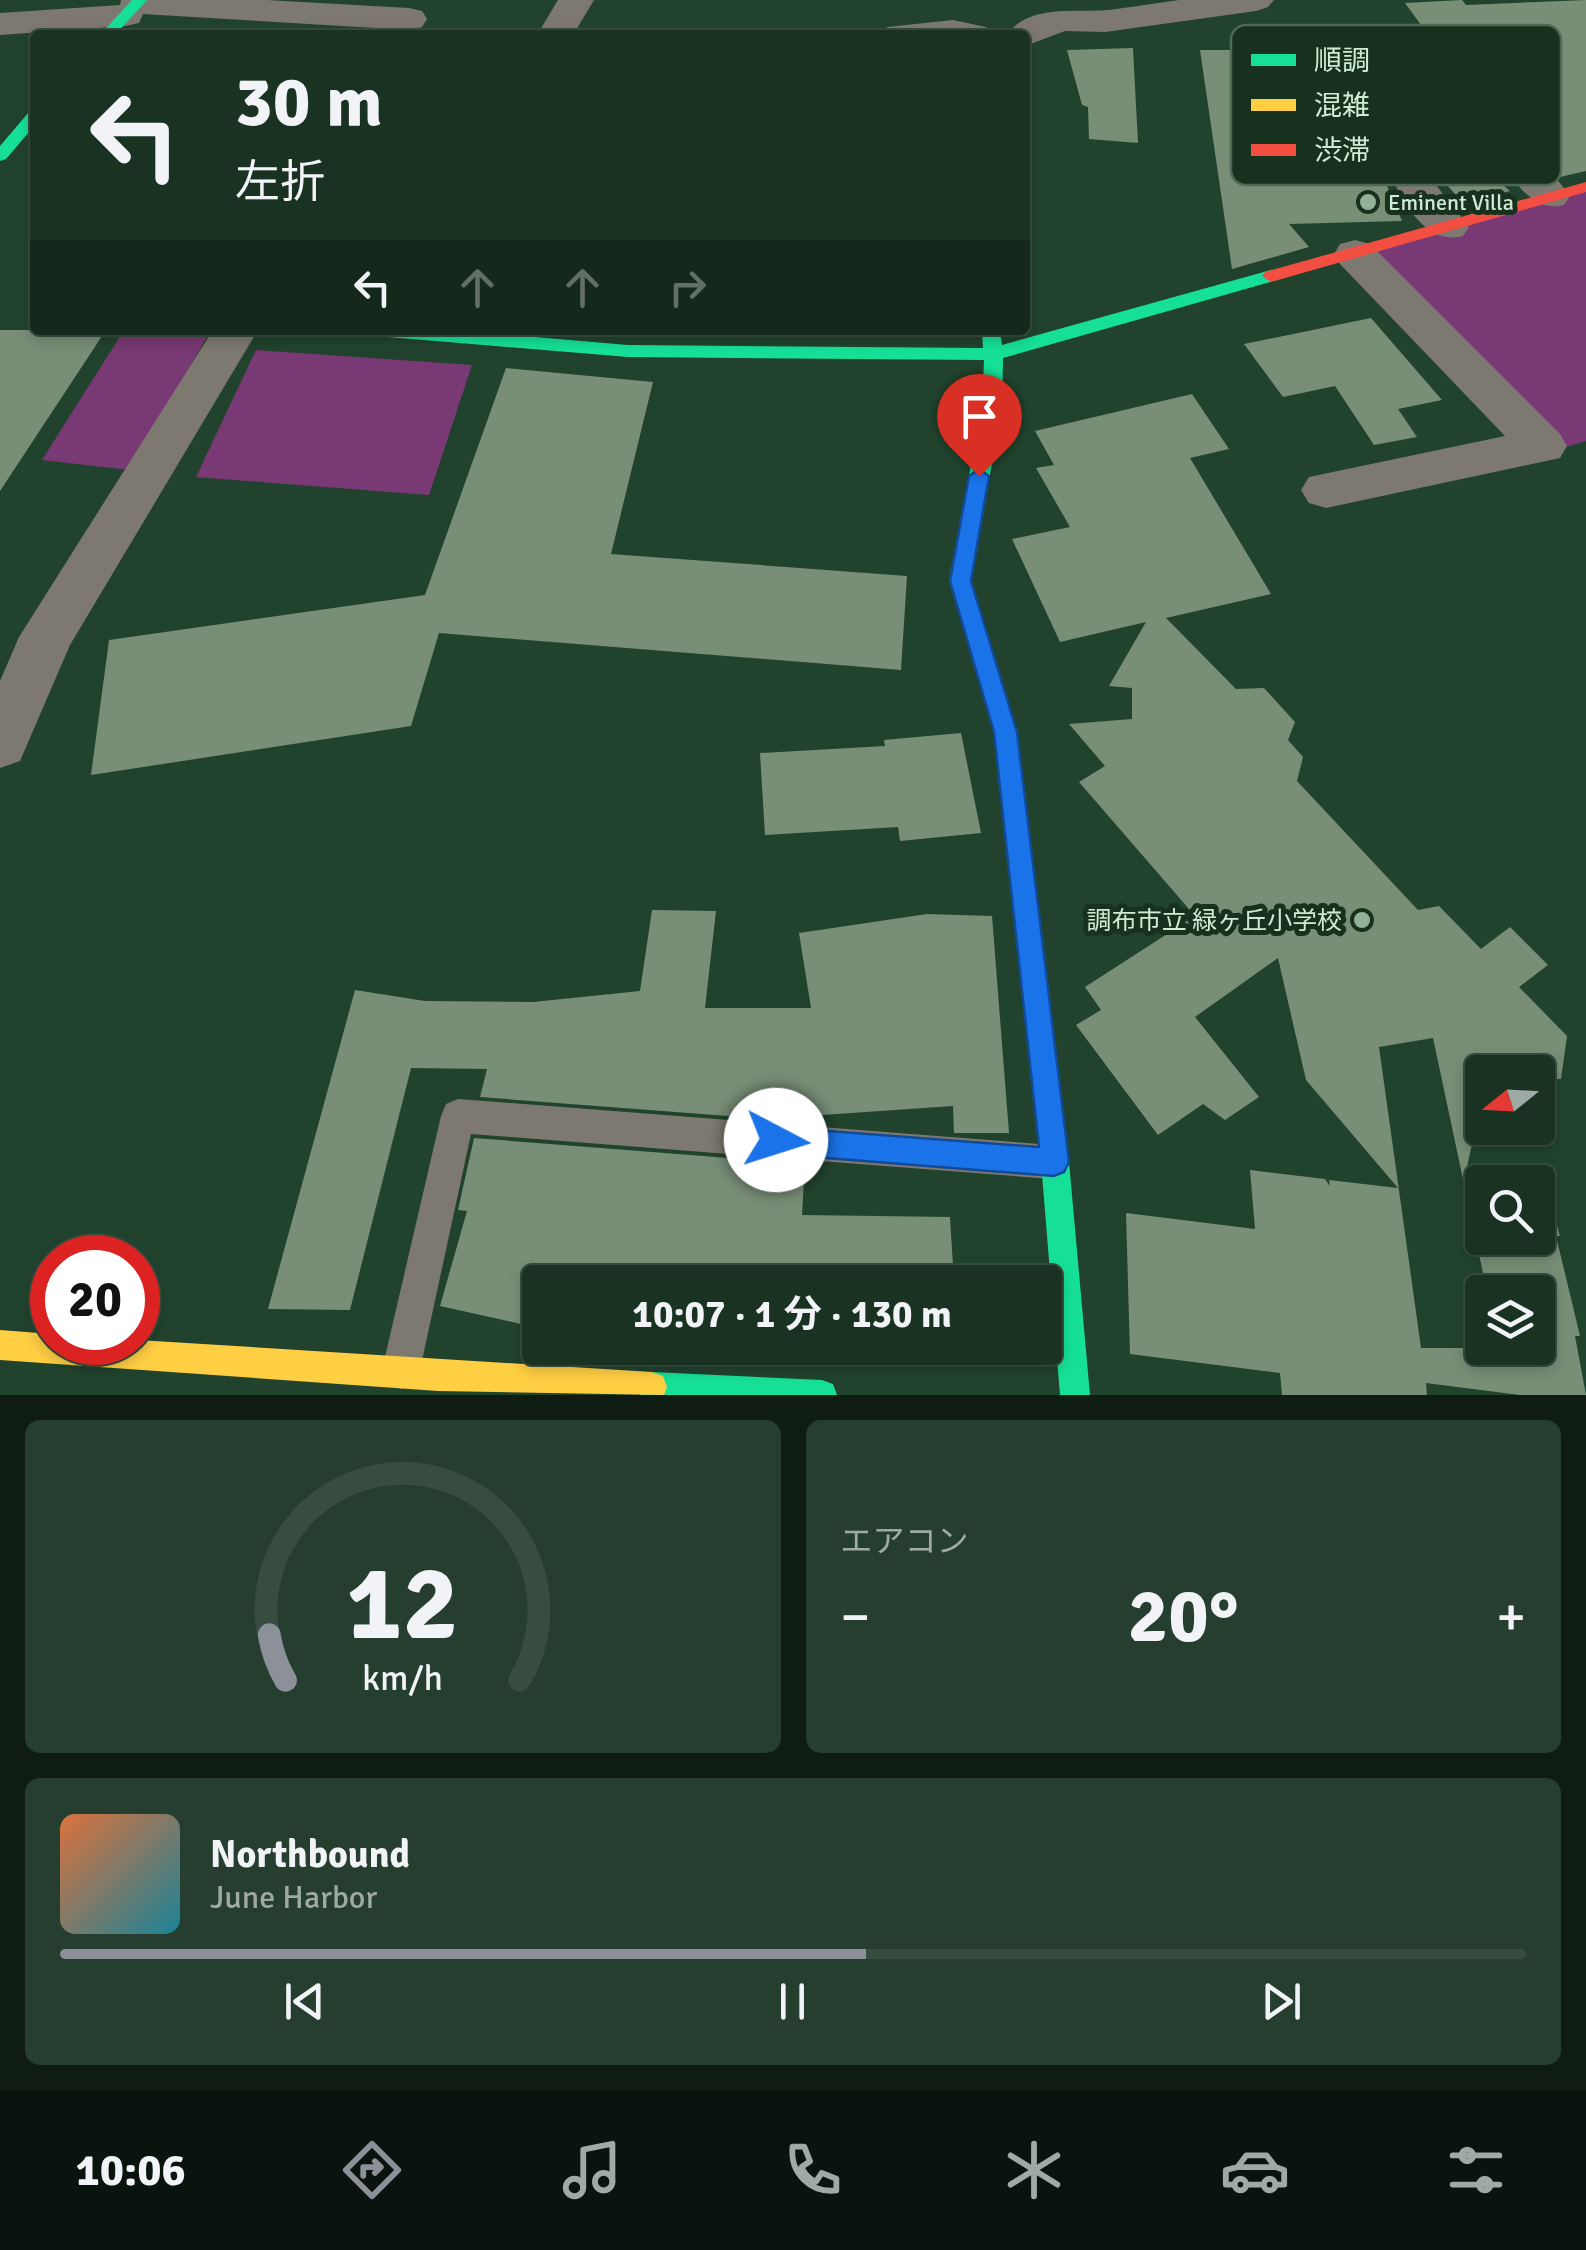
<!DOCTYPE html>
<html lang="ja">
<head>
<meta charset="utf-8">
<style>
	:root { --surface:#193222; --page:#263e2f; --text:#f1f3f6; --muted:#9faaa5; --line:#374d40; --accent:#8c9099 }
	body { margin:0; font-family:Signika,"Noto Sans JP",sans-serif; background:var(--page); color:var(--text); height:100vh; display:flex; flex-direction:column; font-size:38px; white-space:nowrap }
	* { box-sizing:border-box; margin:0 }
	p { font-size:32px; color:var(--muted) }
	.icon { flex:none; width:55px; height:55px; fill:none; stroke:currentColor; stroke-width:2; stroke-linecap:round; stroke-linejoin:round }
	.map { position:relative; height:1395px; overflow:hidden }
	.side { display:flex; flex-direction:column; gap:25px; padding:25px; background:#0e1c13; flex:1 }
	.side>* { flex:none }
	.hud { position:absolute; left:30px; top:30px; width:1000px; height:305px; border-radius:10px; box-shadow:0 5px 15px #0003,0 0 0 2px var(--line); background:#193222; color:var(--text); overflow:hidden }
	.needle { width:65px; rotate:252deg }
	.fabs { position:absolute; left:1465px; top:1055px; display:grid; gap:20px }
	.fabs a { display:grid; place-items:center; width:90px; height:90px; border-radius:10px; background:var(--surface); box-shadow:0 5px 15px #0003,0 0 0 2px var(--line); font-size:50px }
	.speed { position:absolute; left:30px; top:1235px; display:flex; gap:20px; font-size:50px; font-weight:700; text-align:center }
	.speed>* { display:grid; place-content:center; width:130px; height:130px; border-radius:50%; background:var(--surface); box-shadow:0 5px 15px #0003,0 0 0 2px var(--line); line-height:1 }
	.speed .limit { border:15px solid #d22; background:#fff; color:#111 }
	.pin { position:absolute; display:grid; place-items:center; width:85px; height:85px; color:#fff; margin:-102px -42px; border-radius:50% 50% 50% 0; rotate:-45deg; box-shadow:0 0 10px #0007 }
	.pin .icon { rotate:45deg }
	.me { position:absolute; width:110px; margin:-55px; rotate:95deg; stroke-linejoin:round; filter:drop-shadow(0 0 8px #0008) }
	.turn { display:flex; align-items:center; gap:35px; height:210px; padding:0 40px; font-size:45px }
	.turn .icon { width:130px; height:130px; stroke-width:2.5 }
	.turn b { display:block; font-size:70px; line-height:85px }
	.lanes { display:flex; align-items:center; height:95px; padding:0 40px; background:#0003; justify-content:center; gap:50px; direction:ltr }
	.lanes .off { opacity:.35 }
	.big { font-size:75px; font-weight:700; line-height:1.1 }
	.side .widget { flex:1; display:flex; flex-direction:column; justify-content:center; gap:15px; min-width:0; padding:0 35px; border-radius:15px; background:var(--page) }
	.side .dial { align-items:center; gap:0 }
	.dial svg { height:260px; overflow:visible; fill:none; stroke:var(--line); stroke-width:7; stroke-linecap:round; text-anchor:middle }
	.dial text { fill:var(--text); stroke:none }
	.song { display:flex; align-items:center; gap:30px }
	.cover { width:120px; height:120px; border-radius:15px; background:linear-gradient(135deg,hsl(20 70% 55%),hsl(190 70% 35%)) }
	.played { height:10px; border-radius:5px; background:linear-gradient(90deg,var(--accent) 55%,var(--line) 55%) }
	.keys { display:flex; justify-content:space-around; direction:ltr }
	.heat { display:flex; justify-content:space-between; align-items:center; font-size:55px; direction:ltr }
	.side .tiles { flex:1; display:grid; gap:25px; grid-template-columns:1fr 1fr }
	.widget:last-child { grid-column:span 2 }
	.trip { position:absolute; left:522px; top:1265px; width:540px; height:100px; border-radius:10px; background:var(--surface); box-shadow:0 5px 15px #0003,0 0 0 2px var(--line); font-weight:700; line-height:100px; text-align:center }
	.menu { display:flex; height:160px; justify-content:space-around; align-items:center; background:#0a140e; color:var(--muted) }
	.menu .icon { width:70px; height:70px }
	.menu .on { color:var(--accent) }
	.menu b { font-size:45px; color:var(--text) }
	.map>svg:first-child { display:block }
	.green { fill:#793974 }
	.building { fill:#788e77; fill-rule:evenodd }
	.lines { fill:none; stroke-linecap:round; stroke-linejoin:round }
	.lane { fill:#7d7971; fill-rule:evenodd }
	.street { fill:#7d7971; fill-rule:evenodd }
	.fast { fill:#16e098; fill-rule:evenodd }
	.slow { fill:#ffcf43; fill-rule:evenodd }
	.jam { fill:#f24e42; fill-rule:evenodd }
	.route { fill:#1a73e8; stroke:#114b97; stroke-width:2.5 }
	.poi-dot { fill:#91b199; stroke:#18311e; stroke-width:4 }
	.labels { text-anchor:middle; stroke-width:10; stroke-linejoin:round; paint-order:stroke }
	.far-poi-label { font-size:22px; fill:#cdecd3; stroke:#18311e; text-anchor:start }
	.poi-label { font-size:25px; fill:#cdecd3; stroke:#18311e; text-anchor:end }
	.key { fill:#18311e; stroke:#4e6954; stroke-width:2.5 }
	.key-label { font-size:28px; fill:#cdecd3 }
</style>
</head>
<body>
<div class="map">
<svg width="1586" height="1395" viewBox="0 0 1586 1395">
	<rect width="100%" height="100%" fill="#21432d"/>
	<!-- green -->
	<path class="green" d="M 1586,187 L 1586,441 L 1556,450 L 1355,254 Z
		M 124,330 L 211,330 L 130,470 L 42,460 Z
		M 256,350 L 472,365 L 429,495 L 196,477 Z"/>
	<!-- building -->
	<path class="building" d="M 1462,0 L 1466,5 L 1586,0 L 1586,171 L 1560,177 L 1514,118 L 1485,113 L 1405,3 Z
		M 1133,48 L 1138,143 L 1089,139 L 1088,107 L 1082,105 L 1067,50 Z
		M 1200,50 L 1268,50 L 1288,107 L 1352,104 L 1402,221 L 1289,224 L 1309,247 L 1232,269 Z
		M 1484,144 L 1513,185 L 1504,186 L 1510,191 L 1464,204 L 1430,166 L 1425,147 Z
		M 1371,318 L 1442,400 L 1398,409 L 1417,437 L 1374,445 L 1335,386 L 1283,397 L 1244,344 Z
		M 0,330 L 106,330 L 0,491 Z
		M 506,368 L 653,382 L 611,554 L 907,576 L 901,670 L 439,633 L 411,726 L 91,775 L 109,640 L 425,595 Z
		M 1192,394 L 1229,449 L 1190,458 L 1271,594 L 1166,618 L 1236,689 L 1264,688 L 1295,722 L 1288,740 L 1303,757 L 1297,781 L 1418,910 L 1439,906 L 1481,949 L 1510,927 L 1548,965 L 1519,987 L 1567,1036 L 1561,1079 L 1538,1078 L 1538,1072 L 1482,1072 L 1482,1099 L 1465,1176 L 1543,1177 L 1560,1236 L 1556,1236 L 1580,1336 L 1575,1336 L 1586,1395 L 1520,1395 L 1426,1383 L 1427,1395 L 1282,1395 L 1280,1373 L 1130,1354 L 1126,1213 L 1255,1229 L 1250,1170 L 1325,1179 L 1330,1186 L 1329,1180 L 1398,1188 L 1306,1080 L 1278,958 L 1195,1017 L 1259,1097 L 1225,1120 L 1203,1104 L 1158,1135 L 1076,1025 L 1101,1010 L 1085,987 L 1195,916 L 1079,782 L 1105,766 L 1069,724 L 1132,719 L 1132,688 L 1109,686 L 1146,622 L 1060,642 L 1012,539 L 1070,527 L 1036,468 L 1054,465 L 1035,431 ZM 1433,1038 L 1487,1292 L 1538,1292 L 1538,1348 L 1421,1348 L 1379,1047 ZM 1482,1182 L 1538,1182 L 1538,1238 L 1482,1238 Z
		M 961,733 L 981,833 L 900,841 L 898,827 L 765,835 L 760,753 L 885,746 L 884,740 Z
		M 652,910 L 716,911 L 705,1008 L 811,1008 L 799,933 L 927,914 L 992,916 L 1009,1133 L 954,1133 L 953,1106 L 808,1116 L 808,1122 L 480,1097 L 487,1069 L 411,1068 L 350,1310 L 268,1309 L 355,990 L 425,1001 L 533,1002 L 640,991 Z
		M 474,1138 L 805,1164 L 802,1215 L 950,1217 L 954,1282 L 529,1282 L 521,1324 L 440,1306 L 467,1211 L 458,1210 Z
		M 795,1348 L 925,1348 L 926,1358 L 850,1356 L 850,1352 Z"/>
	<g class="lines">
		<!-- lane -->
		<path class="lane" d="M 458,1099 L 1052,1145 L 1064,1150 L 1069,1162 L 1064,1174 L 1052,1179 L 471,1134 L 420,1370 L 414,1383 L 401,1389 L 388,1383 L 382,1370 L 441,1116 L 446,1104 Z"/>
		<!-- street -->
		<path class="street" d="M 121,0 L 267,0 L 409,8 L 422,11 L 427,19 L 422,27 L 409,30 L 143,14 L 139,23 L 126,26 L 0,35 L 0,13 L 120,5 Z
			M 558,0 L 594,0 L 573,35 L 537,35 Z
			M 1179,0 L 1274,0 L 1268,7 L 1256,11 L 1105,32 L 1065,31 L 1025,46 L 1025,35 L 1007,35 C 1029,3 1077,13 1109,10 C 1133,7 1156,3 1179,0 Z
			M 953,20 L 986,27 L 991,35 L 882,35 L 887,27 Z
			M 1497,116 L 1511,120 L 1570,196 L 1564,205 C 1527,215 1507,167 1486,140 L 1420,144 L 1428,175 L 1469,227 L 1463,236 C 1415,249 1387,171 1377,134 L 1383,126 L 1397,122 Z
			M 1355,240 L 1370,244 L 1560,434 L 1567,446 L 1560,458 L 1326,508 L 1309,503 L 1301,490 L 1309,477 L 1505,436 L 1340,264 L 1334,254 L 1340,244 Z
			M 213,330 L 258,330 L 70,645 L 20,761 L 0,768 L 0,681 L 19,637 Z"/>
		<!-- fast -->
		<path class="fast" d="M 132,0 L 147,0 L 115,35 L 100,35 Z
			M 35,110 L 35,125 L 6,159 L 0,161 L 0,146 L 29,112 Z
			M 1271,270 L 1277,272 L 1277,280 L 1003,358 L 1002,407 L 971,581 L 1017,732 L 1069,1162 L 1090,1395 L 1060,1395 L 1041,1162 L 995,732 L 949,581 L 982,407 L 984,360 L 628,357 L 376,336 L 367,330 L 451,330 L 628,345 L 983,348 L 982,330 L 1000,330 L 1002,345 Z
			M 652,1372 L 822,1380 L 833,1384 L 837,1395 L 640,1395 L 637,1387 L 641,1376 Z"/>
		<!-- slow -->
		<path class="slow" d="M 0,1330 L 52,1334 L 52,1342 L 138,1342 L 138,1340 L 652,1372 L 663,1376 L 667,1387 L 664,1395 L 438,1391 L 0,1360 Z"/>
		<!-- jam -->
		<path class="jam" d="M 1586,182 L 1586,192 L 1271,282 L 1262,276 L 1265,272 Z"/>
	</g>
	<!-- route -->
	<path class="route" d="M 979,469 L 989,476 L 971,581 L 1017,732 L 1069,1162 L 1064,1172 L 1054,1176 L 776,1154 L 766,1150 L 762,1140 L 766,1131 L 776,1127 L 1039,1147 L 994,732 L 950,581 L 969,476 Z"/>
	<!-- markers -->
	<g class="poi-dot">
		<circle cx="1368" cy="202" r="10"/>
		<circle cx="1362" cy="920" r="10"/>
	</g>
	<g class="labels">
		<!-- far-poi labels -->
		<g class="far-poi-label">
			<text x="1388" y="210">Eminent Villa</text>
		</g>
		<!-- poi labels -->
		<g class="poi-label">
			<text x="1342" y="929">調布市立 緑ヶ丘小学校</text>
		</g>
	</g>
	<!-- legend -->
	<rect x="1231" y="25" width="330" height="160" rx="15" class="key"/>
	<rect x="1251" y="54" width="45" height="12" fill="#16e098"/>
	<rect x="1251" y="99" width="45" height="12" fill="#ffcf43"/>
	<rect x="1251" y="144" width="45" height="12" fill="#f24e42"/>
	<g class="key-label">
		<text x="1314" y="70">順調</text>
		<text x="1314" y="115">混雑</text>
		<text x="1314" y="160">渋滞</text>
	</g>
</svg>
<div class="fabs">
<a><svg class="needle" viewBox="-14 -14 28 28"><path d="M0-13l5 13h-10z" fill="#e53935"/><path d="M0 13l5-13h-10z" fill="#9faaa5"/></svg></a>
<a><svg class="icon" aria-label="search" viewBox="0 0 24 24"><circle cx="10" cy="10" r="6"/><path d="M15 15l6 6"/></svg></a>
<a><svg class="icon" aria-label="layers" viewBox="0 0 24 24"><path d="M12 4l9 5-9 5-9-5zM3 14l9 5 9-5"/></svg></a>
</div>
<div class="speed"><div class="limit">20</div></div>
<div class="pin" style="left:979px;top:476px;background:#d93025"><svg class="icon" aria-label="arrive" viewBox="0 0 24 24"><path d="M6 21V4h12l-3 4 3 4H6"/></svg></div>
<svg class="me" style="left:776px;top:1140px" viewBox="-20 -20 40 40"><circle r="19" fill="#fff"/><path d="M0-13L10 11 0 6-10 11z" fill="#1a73e8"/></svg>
<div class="trip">10:07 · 1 分 · 130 m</div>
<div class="hud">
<div class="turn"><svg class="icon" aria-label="left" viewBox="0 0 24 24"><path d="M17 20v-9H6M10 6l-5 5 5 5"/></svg><div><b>30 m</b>左折</div></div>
<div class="lanes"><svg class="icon" aria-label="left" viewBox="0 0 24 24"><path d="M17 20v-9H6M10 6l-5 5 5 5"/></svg><svg class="icon off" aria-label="ahead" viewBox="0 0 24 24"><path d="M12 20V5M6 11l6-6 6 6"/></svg><svg class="icon off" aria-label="ahead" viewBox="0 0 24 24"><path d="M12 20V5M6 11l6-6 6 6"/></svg><svg class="icon off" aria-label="right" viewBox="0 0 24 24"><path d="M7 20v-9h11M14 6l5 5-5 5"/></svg></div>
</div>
</div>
<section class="side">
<div class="tiles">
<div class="widget dial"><svg viewBox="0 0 100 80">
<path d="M14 69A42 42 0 1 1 86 69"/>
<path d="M14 69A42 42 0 0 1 9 55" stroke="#8c9099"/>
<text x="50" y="56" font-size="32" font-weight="700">12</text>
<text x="50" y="72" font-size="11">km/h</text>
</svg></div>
<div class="widget"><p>エアコン</p>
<div class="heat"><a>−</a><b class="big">20°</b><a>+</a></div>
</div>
<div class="widget">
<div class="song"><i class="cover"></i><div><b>Northbound</b><p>June Harbor</p></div></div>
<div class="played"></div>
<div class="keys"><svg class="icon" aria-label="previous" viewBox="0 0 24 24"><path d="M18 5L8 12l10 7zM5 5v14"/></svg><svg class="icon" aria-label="pause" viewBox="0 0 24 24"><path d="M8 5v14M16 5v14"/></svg><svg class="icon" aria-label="next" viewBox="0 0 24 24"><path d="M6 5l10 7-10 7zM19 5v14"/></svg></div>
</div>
</div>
</section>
<nav class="menu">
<b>10:06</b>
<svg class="icon on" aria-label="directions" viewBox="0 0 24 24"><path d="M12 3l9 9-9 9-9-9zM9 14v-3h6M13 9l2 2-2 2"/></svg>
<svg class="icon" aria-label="music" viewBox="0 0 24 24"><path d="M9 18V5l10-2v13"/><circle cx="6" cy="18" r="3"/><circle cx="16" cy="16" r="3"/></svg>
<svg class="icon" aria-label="phone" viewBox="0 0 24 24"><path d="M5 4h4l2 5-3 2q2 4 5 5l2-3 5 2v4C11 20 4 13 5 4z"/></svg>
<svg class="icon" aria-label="climate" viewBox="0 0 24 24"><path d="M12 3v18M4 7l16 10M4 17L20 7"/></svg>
<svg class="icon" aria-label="car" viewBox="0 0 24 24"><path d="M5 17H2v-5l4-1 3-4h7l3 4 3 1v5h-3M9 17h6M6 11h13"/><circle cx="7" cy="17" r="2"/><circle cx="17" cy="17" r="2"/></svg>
<svg class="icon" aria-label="filters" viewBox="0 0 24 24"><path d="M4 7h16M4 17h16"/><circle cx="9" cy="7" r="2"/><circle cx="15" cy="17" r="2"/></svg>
</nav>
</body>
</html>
